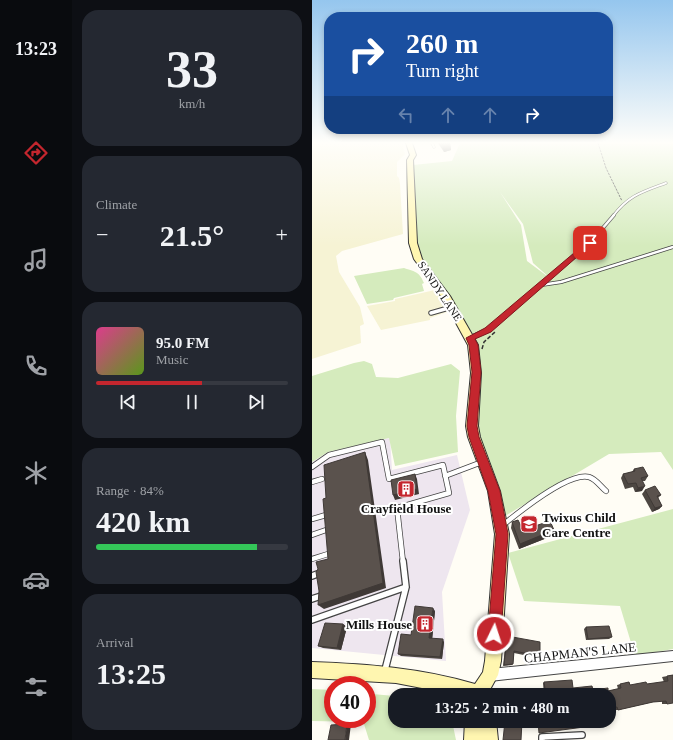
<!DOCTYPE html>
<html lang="en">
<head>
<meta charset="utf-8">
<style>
	:root { --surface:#171b24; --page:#242831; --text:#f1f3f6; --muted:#9ea1a6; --line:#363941; --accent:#c4262e }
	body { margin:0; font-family:"Times New Roman",serif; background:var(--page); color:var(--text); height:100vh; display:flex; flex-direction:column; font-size:15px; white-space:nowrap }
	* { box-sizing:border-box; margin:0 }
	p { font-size:13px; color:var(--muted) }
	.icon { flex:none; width:22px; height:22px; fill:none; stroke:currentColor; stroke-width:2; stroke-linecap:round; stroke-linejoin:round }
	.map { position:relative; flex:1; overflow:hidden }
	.drawer { display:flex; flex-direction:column; gap:10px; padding:10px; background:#0d0f14; width:240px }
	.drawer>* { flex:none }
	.hud { position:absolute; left:12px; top:12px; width:289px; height:122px; border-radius:16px; box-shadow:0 2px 6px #0003; background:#1a4fa0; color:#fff; overflow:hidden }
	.speed { position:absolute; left:12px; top:676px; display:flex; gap:8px; font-size:20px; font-weight:700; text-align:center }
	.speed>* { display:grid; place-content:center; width:52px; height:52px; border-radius:50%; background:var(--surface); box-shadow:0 2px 6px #0003; line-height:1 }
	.speed .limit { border:6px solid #d22; background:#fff; color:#111 }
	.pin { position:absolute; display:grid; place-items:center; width:34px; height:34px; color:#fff; margin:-17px; border-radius:8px; box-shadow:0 2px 6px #0006 }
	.me { position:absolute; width:44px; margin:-22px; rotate:4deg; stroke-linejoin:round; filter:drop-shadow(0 0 3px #0008) }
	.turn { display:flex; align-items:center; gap:14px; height:84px; padding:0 16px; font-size:18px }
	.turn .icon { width:52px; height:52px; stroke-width:2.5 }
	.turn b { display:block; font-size:28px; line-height:34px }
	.lanes { display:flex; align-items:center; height:38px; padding:0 16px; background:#0003; justify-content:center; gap:20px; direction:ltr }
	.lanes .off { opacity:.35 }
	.big { font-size:30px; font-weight:600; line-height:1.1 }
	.drawer .card { flex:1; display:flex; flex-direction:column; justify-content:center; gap:6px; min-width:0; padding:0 14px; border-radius:16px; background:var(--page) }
	.drawer .dial { align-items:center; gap:0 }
	.dial b { font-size:52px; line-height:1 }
	.song { display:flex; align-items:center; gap:12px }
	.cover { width:48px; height:48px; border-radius:6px; background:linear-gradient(135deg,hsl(330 70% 55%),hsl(90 70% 35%)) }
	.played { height:4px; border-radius:2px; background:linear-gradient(90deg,var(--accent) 55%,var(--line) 55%) }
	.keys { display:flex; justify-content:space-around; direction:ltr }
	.heat { display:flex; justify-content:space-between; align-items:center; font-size:22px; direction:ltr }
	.charge { height:6px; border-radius:3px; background:linear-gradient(90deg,#34c759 84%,var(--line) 0) }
	.trip { position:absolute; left:76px; top:688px; width:228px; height:40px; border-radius:16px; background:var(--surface); box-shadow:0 2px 6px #0003; font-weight:600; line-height:40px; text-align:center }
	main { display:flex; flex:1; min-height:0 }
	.dock { display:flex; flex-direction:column; width:72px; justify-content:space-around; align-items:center; background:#090b0e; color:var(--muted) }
	.dock .icon { width:28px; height:28px }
	.dock .current { color:var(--accent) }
	.dock b { font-size:18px; color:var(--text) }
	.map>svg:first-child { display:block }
	.industrial { fill:#eee6ef }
	.farmland { fill:#f6f3d4 }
	.green { fill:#d5ebbd }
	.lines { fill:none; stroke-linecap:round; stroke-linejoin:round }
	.lane-far4-casing { stroke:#444; stroke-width:3 }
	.lane-far3-casing { stroke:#444; stroke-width:4 }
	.lane-far2-casing { stroke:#444; stroke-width:5.5 }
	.lane-far1-casing { stroke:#444; stroke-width:6 }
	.lane-casing { stroke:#444; stroke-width:8 }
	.street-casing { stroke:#444; stroke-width:2 }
	.secondary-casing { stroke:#333; stroke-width:2 }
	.path-far1 { stroke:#333; stroke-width:1; stroke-dasharray:2.5 1; stroke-linecap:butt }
	.path { stroke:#333; stroke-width:1.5; stroke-dasharray:4 2; stroke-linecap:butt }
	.lane-far4 { stroke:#fff; stroke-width:2 }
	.lane-far3 { stroke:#fff; stroke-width:2.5 }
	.lane-far2 { stroke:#fff; stroke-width:3.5 }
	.lane-far1 { stroke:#fff; stroke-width:4.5 }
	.lane { stroke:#fff; stroke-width:5.5 }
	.street { fill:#fff; fill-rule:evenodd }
	.secondary { fill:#fff6b0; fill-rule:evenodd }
	.wall { fill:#4d4742 }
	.shaded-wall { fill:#3f3936 }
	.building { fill:#5a524d; stroke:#3f3936 }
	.route { fill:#c4262e; stroke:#7f191e }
	.labels { text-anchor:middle; stroke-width:4; stroke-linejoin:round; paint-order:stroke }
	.street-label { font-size:11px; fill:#111; stroke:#fff }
	.near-poi-label { font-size:13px; font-weight:bold; fill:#111; stroke:#fff }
	.near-street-label { font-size:13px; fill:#111; stroke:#fff }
</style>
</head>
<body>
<main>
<nav class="dock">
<b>13:23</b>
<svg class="icon current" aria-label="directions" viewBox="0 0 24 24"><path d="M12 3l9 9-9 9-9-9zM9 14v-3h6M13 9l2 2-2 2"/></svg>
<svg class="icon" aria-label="music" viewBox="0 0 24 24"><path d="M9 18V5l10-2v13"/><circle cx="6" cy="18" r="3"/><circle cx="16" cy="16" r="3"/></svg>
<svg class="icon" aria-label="phone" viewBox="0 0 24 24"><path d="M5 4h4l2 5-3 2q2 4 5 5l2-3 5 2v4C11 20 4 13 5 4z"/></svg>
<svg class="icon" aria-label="climate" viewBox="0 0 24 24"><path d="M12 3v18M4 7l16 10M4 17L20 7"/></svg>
<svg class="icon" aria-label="car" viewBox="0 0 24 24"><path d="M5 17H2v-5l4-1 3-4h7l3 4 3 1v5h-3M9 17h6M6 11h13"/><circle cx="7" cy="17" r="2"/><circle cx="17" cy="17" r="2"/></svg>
<svg class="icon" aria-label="filters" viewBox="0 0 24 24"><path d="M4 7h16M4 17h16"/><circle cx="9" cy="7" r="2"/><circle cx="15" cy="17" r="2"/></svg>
</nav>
<section class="drawer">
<div class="card dial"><b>33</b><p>km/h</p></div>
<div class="card"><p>Climate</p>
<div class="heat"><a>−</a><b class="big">21.5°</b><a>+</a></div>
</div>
<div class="card">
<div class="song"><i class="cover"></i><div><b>95.0 FM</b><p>Music</p></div></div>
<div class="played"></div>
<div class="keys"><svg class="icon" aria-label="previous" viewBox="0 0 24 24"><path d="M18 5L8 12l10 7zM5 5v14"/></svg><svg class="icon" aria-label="pause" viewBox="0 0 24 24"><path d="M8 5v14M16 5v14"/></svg><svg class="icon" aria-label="next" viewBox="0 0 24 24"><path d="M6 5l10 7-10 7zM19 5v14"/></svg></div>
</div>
<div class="card"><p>Range · 84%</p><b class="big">420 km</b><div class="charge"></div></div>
<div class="card"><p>Arrival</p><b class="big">13:25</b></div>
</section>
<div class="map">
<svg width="361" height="740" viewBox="0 0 361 740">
	<rect width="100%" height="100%" fill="#fffdf5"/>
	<!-- industrial -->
	<path class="industrial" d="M 78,438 L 80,470 L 145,455 L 158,510 L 130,592 L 134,661 L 0,648 L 0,462 L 16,452 Z"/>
	<!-- farmland -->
	<path class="farmland" d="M 0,143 L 90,143 L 93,154 L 85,162 L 85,176 L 87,178 L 88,184 L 91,234 L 30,251 L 24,256 L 27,272 L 48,307 L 52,324 L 48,326 L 49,343 L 0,359 Z
		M 123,290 L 132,301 L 135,312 L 118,318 L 118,320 L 69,330 L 55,306 L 83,301 L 83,299 Z"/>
	<!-- green -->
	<path class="green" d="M 148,143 L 361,143 L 361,470 L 349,452 L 297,454 L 193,516 L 185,489 L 163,437 L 160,338 L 178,330 L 238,278 L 221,263 L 211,224 L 188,192 L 209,225 L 215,261 L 235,276 L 176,329 L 159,336 L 106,258 L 101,192 L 101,165 L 140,161 Z
		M 92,268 C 103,272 107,271 112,283 L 110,284 L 112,291 L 82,298 L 81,300 L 55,304 L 42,276 Z
		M 52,361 L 60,364 L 64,377 L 86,378 L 139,364 L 148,371 L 144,416 L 146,452 L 83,466 L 77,438 L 16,452 L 0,462 L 0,376 L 42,363 Z
		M 361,509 L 361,649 L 323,656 L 308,606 L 212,601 L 196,553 Z
		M 0,689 L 21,690 L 21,719 L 48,719 L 47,722 L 0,721 Z
		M 60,694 L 83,696 L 83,721 L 140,721 L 144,740 L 57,740 L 52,724 L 53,719 L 55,719 L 55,711 Z"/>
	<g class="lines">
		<defs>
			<path id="lane-far4" d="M 120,143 L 122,147
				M 301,216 C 317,195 330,192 354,183"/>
			<path id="lane-far3" d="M 229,285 L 249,282 L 361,247
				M 204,306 L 278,243 L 302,215"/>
			<path id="lane-far2" d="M 119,313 L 140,307
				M 158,338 L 176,330 L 205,305"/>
			<path id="lane-far1" d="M 0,467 L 17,455 L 70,442 L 77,479 L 131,465 L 137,493 L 85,508 L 91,562
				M 133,476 L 170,462
				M 0,482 L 10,479
				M 0,519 L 14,515
				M 191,525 C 207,512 257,472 277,477 C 284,479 289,487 294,491
				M 0,535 L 14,530
				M 0,559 L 16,554"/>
			<path id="lane" d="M 0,576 L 8,573
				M 0,599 L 9,596
				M 0,620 L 94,587
				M 73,670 L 94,587 L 91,561
				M 230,740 L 230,737 L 270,735"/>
			<path id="street" d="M 361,651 L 361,661 L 178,681 L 174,679 L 172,675 L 174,671 L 178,669 Z"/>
			<path id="secondary" d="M 94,143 L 100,143 L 104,155 L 101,160 L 105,243 L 110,259 L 138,296 L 166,345 L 169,373 L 166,426 L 168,437 L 188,491 L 197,534 L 189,661 L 186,675 L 175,695 L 146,695 L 84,683 L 0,678 L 0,662 C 55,664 109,668 163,684 L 171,672 L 173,661 L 183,534 L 176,491 L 156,437 L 154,426 L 159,373 L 156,345 L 131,299 L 102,259 L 97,243 L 95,160 L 98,155 Z
				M 153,721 L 184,721 L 186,740 L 152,740 Z"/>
		</defs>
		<!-- lane-far4 casing -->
		<use href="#lane-far4" class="lane-far4-casing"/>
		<!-- lane-far3 casing -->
		<use href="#lane-far3" class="lane-far3-casing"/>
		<!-- lane-far2 casing -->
		<use href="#lane-far2" class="lane-far2-casing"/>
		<!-- lane-far1 casing -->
		<use href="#lane-far1" class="lane-far1-casing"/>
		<!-- lane casing -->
		<use href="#lane" class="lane-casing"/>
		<!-- street casing -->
		<use href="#street" class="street-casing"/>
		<!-- secondary casing -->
		<use href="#secondary" class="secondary-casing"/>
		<!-- path-far1 -->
		<path class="path-far1" d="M 286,143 L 294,168 L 310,201"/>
		<!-- path -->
		<path class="path" d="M 170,349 L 172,342 L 183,332"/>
		<!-- lane-far4 -->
		<use href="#lane-far4" class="lane-far4"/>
		<!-- lane-far3 -->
		<use href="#lane-far3" class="lane-far3"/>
		<!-- lane-far2 -->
		<use href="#lane-far2" class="lane-far2"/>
		<!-- lane-far1 -->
		<use href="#lane-far1" class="lane-far1"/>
		<!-- lane -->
		<use href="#lane" class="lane"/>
		<!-- street -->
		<use href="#street" class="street"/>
		<!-- secondary -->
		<use href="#secondary" class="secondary"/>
	</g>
	<!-- wall -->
	<path class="wall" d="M 126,143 L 138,143 L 139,150 L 132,152 Z
		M 322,469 L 336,476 L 333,481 L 330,481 L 330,491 L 323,492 L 321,487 L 313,489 L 309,478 L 311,474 L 320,472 Z
		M 333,490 L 349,495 L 346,498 L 350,506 L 347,509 L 340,512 L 330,494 Z
		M 200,522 L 211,530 L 240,536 L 207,549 L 199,528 Z
		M 123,611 L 120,639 L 132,642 L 130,659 L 89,656 L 86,654 L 99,635 Z
		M 31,624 L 35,627 L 29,650 L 11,648 L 6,646 Z
		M 274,627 L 300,637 L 297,639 L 274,640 L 272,629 Z
		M 194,639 L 228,656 L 226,658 L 202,653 L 201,664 L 200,665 L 191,666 Z
		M 361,675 L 355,704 L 350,704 L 350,701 L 341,702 L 306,710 L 303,710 L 297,695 L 232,695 L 231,683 L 232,682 L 261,688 L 296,691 L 306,689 L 305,685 L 317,682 L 318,685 L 335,684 L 352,682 L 350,677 Z"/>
	<!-- shaded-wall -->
	<path class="shaded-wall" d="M 138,143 L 139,150 L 132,152 L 131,146 Z
		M 53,452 L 56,460 L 74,588 L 12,609 L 6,605 Z
		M 103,474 L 105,479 L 107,494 L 83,500 L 81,495 Z
		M 333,486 L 330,491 L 323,492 L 326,488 Z
		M 350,506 L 347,509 L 340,512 L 343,508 Z
		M 242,530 L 240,536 L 207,549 L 208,544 Z
		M 121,608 L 123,611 L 120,641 L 117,638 Z
		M 31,624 L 35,627 L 29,650 L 25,648 Z
		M 131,639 L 132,642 L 130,659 L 128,657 Z
		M 35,724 L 39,724 L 37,740 L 33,740 Z"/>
	<!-- building -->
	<path class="building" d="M 129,143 L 138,143 L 131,146 Z
		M 53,452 L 71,583 L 6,605 L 7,591 L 4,572 L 6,569 L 4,562 L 16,559 L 11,499 L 14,498 L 12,465 Z
		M 331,467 L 336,476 L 329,478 L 333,486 L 326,488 L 324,483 L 316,484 L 311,474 L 323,471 L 322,469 Z
		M 103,474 L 105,489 L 81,495 L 79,480 Z
		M 343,486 L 349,495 L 345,496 L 350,506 L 343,508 L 333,490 Z
		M 206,520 L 211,530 L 238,521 L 242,530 L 208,544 L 200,522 Z
		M 103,606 L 121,608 L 117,638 L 131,639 L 128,657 L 86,654 L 89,634 L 99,635 Z
		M 13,623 L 31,624 L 25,648 L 6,646 Z
		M 297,626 L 300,637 L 276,639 L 274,627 Z
		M 195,636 L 228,642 L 228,656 L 202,651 L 201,664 L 192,665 Z
		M 361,675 L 361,703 L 355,704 L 354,701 L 341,702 L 306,710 L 305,707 L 297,708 L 297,695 L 234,695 L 232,682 L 260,680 L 261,688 L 280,686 L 281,690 L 296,688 L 296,691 L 309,688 L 308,684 L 317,682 L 318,685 L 334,682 L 335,684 L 356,681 L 355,676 Z
		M 193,721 L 210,721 L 209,740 L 191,740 Z
		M 234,721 L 271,721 L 272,727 L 227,733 L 226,722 Z
		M 35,724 L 33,740 L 16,740 L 19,725 Z"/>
	<!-- sky -->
	<linearGradient id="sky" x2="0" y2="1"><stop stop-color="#95c6ee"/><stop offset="0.58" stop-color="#fffefa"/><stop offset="1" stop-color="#fffefa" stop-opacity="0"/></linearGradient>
	<rect width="361" height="246" fill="url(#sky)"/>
	<!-- route -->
	<path class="route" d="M 275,242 L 281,243 L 179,332 L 163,339 L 166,345 L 169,372 L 165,426 L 167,437 L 188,491 L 196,534 L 189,634 L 187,639 L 182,641 L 178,639 L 176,634 L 184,534 L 176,491 L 157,437 L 155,426 L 160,372 L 157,345 L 154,338 L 173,328 Z"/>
	<!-- icons -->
	<defs>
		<symbol id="building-square" viewBox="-11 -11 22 22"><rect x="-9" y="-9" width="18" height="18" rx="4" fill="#c4262e" stroke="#fff"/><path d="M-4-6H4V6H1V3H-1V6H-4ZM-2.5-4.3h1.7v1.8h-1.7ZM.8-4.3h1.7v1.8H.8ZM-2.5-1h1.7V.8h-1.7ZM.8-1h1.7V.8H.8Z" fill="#fff"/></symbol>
		<symbol id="school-square" viewBox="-11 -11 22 22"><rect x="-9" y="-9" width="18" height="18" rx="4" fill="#c4262e" stroke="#fff"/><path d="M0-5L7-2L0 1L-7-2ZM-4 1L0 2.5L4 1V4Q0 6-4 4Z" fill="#fff"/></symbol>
	</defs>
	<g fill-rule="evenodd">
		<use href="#building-square" x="84" y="479" width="20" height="20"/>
		<use href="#school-square" x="207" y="514" width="20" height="20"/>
		<use href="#building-square" x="103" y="614" width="20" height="20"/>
	</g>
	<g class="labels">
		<!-- street labels -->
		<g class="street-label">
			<text transform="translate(128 291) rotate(56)" y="4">SANDY LANE</text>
		</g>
		<!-- near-poi labels -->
		<g class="near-poi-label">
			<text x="94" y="513">Crayfield House</text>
			<text x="230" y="522" text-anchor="start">Twixus Child<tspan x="230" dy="15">Care Centre</tspan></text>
			<text x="100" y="629" text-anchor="end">Mills House</text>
		</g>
		<!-- near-street labels -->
		<g class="near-street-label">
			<text transform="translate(268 652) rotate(-6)" y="5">CHAPMAN'S LANE</text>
		</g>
	</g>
</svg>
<div class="speed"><div class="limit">40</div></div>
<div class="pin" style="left:278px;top:243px;background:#d93025"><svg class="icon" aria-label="arrive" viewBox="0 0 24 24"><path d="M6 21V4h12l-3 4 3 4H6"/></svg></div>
<svg class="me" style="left:182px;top:634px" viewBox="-20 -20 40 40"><circle r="17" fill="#c4262e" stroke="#fff" stroke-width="3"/><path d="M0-11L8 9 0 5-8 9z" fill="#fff"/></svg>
<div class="trip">13:25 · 2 min · 480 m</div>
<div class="hud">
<div class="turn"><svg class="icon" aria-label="right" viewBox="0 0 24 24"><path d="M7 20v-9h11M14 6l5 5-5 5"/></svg><div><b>260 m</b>Turn right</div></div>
<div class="lanes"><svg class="icon off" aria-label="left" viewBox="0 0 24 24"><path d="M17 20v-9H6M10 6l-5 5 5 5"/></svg><svg class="icon off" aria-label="ahead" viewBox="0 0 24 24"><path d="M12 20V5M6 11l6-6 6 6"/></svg><svg class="icon off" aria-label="ahead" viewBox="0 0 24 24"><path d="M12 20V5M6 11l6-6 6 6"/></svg><svg class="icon" aria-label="right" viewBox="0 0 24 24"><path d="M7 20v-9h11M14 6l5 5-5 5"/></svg></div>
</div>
</div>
</main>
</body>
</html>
